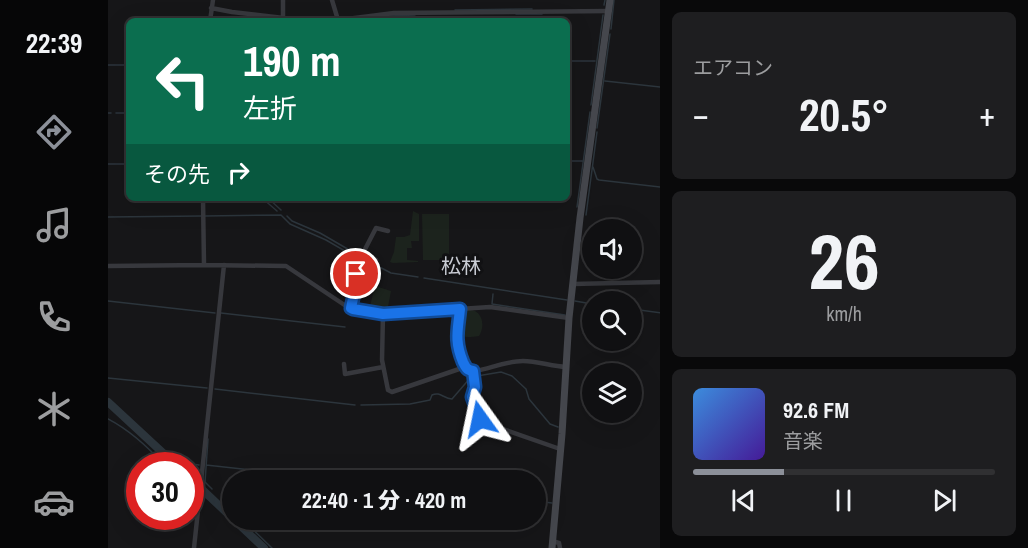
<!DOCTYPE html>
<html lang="ja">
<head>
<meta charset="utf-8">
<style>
	:root { --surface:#101012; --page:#1e1e20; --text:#f1f3f6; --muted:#9c9d9f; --line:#303032; --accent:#8c9099 }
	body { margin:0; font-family:"Archivo Narrow","Noto Sans JP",sans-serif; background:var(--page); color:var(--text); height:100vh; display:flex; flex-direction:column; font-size:22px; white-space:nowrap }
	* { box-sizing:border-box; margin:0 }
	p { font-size:20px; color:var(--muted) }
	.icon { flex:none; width:33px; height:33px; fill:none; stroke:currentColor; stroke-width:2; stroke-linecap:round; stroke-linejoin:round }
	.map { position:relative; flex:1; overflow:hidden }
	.sheet { display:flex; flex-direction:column; gap:12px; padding:12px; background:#09090a; width:368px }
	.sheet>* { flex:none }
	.guide { position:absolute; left:18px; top:18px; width:444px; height:183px; border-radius:9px; box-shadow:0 6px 24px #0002,0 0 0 2px var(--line); background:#0b6e4f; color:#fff; overflow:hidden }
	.tools { position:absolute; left:474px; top:219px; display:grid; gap:12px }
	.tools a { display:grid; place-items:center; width:60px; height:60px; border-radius:50%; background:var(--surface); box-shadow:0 6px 24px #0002,0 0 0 2px var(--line); font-size:30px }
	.speed { position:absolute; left:18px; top:452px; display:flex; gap:12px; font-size:30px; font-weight:700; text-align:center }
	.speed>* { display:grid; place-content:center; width:78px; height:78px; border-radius:50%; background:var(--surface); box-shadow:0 6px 24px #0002,0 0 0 2px var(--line); line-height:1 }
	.speed .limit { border:9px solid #d22; background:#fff; color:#111 }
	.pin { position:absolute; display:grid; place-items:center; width:51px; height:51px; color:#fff; margin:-26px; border:3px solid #fff; border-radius:50%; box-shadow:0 2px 6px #0007 }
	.me { position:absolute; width:66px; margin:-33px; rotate:348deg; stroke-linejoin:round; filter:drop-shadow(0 0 4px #0008) }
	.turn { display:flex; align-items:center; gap:21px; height:126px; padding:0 18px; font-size:27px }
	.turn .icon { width:78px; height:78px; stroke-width:2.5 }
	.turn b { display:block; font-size:42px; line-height:51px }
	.then { display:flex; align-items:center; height:57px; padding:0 18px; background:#0003; gap:12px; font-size:22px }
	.big { font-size:45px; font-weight:800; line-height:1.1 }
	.sheet .widget { flex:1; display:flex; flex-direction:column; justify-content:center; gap:9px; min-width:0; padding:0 21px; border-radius:9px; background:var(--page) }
	.sheet .dial { align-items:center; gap:0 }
	.dial b { font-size:78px; line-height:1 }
	.song { display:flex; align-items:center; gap:18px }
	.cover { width:72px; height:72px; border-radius:9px; background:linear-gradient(135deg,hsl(210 70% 55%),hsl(260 70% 35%)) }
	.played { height:6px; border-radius:3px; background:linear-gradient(90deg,var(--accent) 30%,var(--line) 30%) }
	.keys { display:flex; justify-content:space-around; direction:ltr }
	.heat { display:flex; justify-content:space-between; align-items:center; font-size:33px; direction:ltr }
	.trip { position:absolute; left:114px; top:470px; width:324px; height:60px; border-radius:30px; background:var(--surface); box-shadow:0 6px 24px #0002,0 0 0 2px var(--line); font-weight:800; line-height:60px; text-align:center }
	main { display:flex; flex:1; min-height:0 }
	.dock { display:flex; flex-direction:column; width:108px; justify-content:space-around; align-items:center; background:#060607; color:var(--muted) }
	.dock .icon { width:42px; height:42px }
	.dock .active { color:var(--accent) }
	.dock b { font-size:27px; color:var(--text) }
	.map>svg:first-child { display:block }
	.green { fill:#1c231d }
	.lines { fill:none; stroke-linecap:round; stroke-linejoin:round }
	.stream { stroke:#2c353c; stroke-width:1.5 }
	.river { stroke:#2c353c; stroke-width:8 }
	.street { stroke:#37383d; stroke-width:4.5 }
	.secondary { stroke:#45474d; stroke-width:7 }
	.route-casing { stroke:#114b97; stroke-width:15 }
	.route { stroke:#1a73e8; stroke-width:10 }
	.labels { text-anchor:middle; stroke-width:6; stroke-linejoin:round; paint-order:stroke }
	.neighbourhood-label { font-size:20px; fill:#c9ccd4; stroke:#111113 }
</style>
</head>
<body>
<main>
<nav class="dock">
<b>22:39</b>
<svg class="icon active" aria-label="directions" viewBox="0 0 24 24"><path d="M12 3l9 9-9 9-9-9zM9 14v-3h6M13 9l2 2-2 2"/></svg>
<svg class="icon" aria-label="music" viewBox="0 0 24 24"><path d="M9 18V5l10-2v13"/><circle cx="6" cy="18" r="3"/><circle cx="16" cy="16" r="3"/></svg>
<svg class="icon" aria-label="phone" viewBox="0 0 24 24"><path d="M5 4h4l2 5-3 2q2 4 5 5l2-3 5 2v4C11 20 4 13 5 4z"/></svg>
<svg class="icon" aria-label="climate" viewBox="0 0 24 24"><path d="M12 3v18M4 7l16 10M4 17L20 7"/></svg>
<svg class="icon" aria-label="car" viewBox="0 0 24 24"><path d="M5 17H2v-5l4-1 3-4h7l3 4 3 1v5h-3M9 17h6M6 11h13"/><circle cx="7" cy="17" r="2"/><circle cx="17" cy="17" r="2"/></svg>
</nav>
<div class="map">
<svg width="553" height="548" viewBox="0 0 553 548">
	<rect width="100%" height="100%" fill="#161618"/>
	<!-- green -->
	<path class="green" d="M 305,211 L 311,214 L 311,241 L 303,241 L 304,248 L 299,248 L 299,260 L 310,261 L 310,262 L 285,263 L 282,262 L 286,252 L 288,237 L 296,237 L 302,235 Z
		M 314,214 L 341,214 L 341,260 L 315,260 Z
		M 267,286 L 283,291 L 279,312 L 261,310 Z
		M 356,309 C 359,309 364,310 367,311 C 376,316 376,329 371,336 C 351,339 345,336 348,315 Z"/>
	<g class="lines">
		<!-- stream -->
		<path class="stream" d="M 496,5 L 497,0
			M 347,10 L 424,9
			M 408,14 L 434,14
			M 140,16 L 147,17
			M 281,16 L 307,15
			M 154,21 L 154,20
			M 503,29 L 506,0
			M 459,61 L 487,61
			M 0,65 L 21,65
			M 497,81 L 553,87
			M 483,105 L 495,15
			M 0,113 L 3,113
			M 8,113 L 21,113
			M 489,128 L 502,34
			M 459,161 L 474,161
			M 0,164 L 21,164
			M 485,167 L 489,179 L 491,180 L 553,187
			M 154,198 L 169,211
			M 160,198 L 173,210
			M 469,207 L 482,112
			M 478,215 L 489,132
			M 97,216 L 173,215 L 182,224 L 218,240 L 249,258
			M 179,216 L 184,221 L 212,233 L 250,255
			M 0,217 L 93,216
			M 256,259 L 283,273 L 310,277
			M 316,278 L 459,300
			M 385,294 L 384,304 L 457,315
			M 0,301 L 107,313
			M 467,301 L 484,304
			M 524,309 L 553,313
			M 113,313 L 237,327
			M 369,376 L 393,372 L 404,376 L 418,389 L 421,399 L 442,424 L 450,427
			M 0,378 L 99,388
			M 107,389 L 247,405
			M 253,405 L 302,404 L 322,400 L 324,395 C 332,391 336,399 344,399 L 363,377
			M 0,419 C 21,430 40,447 56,465
			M 100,439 L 97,482 L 104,489
			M 75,463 L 91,465
			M 98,465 L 233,480
			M 428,501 L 444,503
			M 123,509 L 124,510
			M 134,519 L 164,548"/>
		<!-- river -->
		<path class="river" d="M 0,402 L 68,465
			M 82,478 L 156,548"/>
		<!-- street -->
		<path class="street" d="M 175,0 L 175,18
			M 224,0 L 230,20
			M 103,8 L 124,12 L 201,21
			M 102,21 L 105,0
			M 223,21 L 286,13 L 501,11
			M 95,198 L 96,265
			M 255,252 L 268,260
			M 0,266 L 96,265 L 178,266 L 235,304 L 245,309 L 257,312 L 275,314 L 382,307 L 461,318
			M 465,284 L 553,282
			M 243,308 L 247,289 L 248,274 L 254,255 L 268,228 L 280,231
			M 352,309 C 351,318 349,328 349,337 C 349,349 354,373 368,371 C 383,368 400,361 415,361 C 429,361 443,366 458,367
			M 275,314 L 274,360 L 280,390 L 284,392 L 357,367
			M 236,364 L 237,374 L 275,367
			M 365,371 L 367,387 L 364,397 L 372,419 L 377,425 L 392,428 L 452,449
			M 357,428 L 372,419
			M 444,541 L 451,543 L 452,548
			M 86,548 L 116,265"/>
		<!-- secondary -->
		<path class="secondary" d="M 444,548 L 454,434 L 461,318 L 472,218 L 502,0"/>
	</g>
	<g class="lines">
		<defs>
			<path id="route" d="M 248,274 L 247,289 L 243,308 L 245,309 L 275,314 L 352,309 C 350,330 346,340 355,362 C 358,368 359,370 365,371 L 367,387 L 364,397 L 372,419"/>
		</defs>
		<!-- route casing -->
		<use href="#route" class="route-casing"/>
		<!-- route -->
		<use href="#route" class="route"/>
	</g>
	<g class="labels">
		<!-- neighbourhood labels -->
		<g class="neighbourhood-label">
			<text x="353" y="273">松林</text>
		</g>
	</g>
</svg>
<div class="tools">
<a><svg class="icon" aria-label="sound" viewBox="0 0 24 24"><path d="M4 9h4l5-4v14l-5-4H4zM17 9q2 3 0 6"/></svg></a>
<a><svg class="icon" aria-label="search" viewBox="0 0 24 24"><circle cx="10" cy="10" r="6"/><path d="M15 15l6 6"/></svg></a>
<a><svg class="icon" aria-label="layers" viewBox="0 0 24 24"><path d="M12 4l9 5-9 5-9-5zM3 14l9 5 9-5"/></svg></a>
</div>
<div class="speed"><div class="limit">30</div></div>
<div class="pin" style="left:248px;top:274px;background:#d93025"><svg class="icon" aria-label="arrive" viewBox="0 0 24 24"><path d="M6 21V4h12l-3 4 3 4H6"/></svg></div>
<svg class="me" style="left:372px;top:419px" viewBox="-20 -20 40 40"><path d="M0-17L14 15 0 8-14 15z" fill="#1a73e8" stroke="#fff" stroke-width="4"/></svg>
<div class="trip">22:40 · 1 分 · 420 m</div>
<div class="guide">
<div class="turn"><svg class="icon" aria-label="left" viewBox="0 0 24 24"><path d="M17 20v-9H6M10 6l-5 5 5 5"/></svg><div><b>190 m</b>左折</div></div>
<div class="then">その先<svg class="icon" aria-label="right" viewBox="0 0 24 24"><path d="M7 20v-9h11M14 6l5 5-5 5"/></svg></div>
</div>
</div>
<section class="sheet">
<div class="widget"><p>エアコン</p>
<div class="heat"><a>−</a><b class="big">20.5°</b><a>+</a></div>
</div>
<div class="widget dial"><b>26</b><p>km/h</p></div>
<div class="widget">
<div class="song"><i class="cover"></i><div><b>92.6 FM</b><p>音楽</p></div></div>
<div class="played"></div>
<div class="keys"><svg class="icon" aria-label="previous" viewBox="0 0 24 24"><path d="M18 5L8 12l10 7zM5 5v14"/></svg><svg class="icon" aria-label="pause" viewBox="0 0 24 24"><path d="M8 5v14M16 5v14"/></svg><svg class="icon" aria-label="next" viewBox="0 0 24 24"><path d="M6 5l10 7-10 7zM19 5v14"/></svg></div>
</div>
</section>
</main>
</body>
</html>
